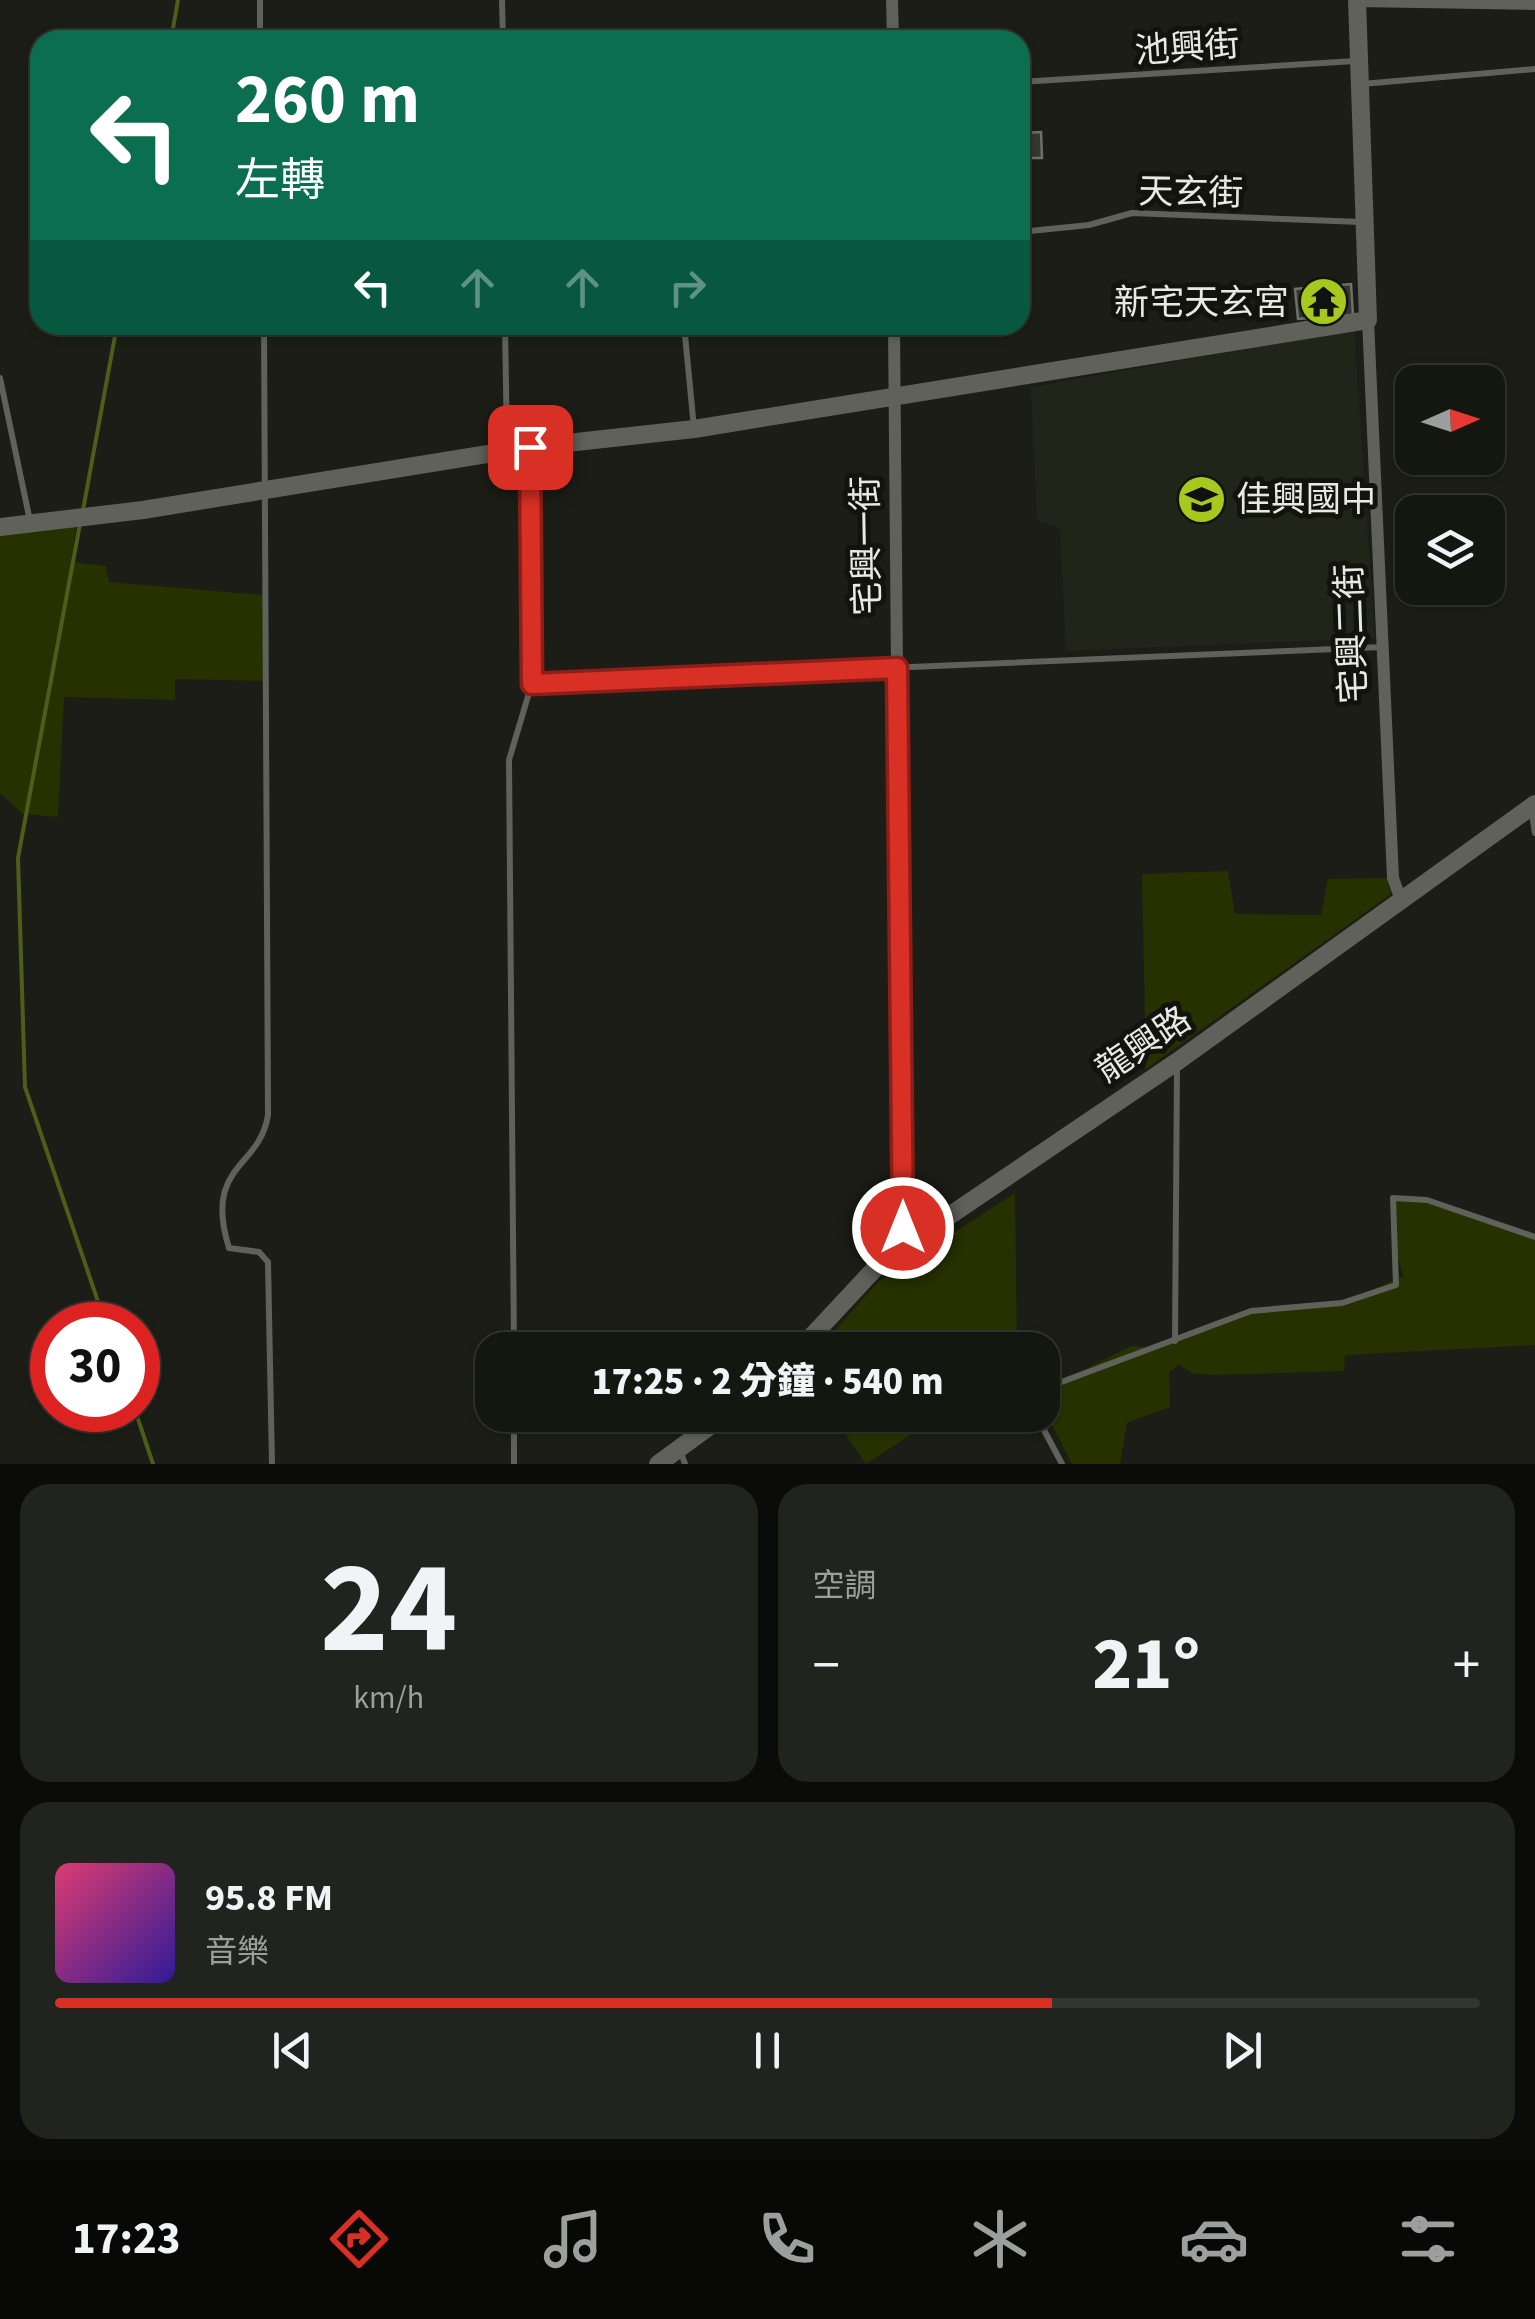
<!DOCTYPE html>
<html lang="zh-TW">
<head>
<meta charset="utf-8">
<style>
	:root { --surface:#141610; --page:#21231e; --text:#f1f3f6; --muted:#9d9f9f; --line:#333530; --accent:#d93025 }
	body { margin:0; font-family:"Source Sans 3","Noto Sans TC",sans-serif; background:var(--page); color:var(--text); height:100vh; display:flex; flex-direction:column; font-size:38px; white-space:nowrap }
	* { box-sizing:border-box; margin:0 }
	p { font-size:32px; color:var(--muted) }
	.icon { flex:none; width:55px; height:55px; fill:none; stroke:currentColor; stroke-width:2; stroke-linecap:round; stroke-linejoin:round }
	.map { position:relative; height:1464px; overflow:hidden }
	.sheet { display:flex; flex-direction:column; gap:20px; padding:20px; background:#0b0c09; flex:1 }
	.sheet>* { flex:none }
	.top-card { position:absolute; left:30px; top:30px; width:1000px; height:305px; border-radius:30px; box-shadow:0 2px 8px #0004,0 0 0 2px var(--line); background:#0b6e4f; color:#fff; overflow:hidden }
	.needle { width:65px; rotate:87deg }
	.controls { position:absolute; left:1395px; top:365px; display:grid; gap:20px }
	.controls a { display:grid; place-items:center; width:110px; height:110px; border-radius:20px; background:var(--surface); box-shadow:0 2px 8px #0004,0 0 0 2px var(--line); font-size:50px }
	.speed { position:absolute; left:30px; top:1302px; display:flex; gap:20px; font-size:50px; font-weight:700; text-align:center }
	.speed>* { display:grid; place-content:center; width:130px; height:130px; border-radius:50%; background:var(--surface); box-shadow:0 2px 8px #0004,0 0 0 2px var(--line); line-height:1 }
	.speed .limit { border:15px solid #d22; background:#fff; color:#111 }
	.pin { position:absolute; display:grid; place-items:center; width:85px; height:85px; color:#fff; margin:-42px; border-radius:20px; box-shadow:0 5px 15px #0006 }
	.me { position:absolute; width:110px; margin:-55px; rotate:0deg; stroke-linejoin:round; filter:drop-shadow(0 0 8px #0008) }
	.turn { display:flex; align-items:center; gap:35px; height:210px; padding:0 40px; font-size:45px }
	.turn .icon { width:130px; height:130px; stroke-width:2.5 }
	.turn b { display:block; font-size:70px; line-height:85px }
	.lanes { display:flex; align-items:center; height:95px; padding:0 40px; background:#0003; justify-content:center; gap:50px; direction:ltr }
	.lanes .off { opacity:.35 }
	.big { font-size:75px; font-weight:800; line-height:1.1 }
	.sheet .widget { flex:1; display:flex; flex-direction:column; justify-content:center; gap:15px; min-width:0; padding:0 35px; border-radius:30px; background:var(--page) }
	.sheet .dial { align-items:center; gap:0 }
	.dial b { font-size:130px; line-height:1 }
	.song { display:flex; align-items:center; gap:30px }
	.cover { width:120px; height:120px; border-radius:15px; background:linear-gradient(135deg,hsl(340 70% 55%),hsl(250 70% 35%)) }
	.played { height:10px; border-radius:5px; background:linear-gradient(90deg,var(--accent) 70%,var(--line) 70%) }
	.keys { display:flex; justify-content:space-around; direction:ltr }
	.heat { display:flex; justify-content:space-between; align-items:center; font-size:55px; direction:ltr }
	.sheet .tiles { flex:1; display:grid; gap:20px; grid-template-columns:1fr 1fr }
	.widget:last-child { grid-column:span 2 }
	.trip { position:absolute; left:475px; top:1332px; width:585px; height:100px; border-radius:30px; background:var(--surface); box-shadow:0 2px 8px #0004,0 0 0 2px var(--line); font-weight:800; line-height:100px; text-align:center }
	.dock { display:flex; height:160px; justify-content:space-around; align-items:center; background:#080906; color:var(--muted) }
	.dock .icon { width:70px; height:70px }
	.dock .current { color:var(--accent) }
	.dock b { font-size:45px; color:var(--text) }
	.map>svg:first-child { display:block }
	.built { fill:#212519 }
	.green { fill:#273100 }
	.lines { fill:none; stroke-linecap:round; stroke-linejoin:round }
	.stream { stroke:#4e5d19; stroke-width:4 }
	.building { fill:#34362f; stroke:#6e7069; stroke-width:2.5 }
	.lane { stroke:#5f615a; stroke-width:6 }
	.street { stroke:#5f615a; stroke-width:12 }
	.secondary { stroke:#5f615a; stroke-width:18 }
	.route-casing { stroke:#8d1f18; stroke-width:25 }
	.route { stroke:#d93025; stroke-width:18 }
	.labels { text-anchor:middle; stroke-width:10; stroke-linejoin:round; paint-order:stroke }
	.street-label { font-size:35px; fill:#e8e9e5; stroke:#12130d }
	.poi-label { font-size:35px; fill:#e8e9e5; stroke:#12130d; text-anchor:end }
</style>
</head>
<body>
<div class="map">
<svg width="1535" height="1464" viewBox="0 0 1535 1464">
	<rect width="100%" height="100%" fill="#1b1d16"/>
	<!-- built -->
	<path class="built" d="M 1354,330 L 1375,638 L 1066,651 L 1060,529 L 1037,520 L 1031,387 Z"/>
	<!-- green -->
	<path class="green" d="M 77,521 L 71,562 L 106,566 L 109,582 L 263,595 L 265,681 L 175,679 L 175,700 L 64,697 L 58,817 L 23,814 L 0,793 L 0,533 Z
		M 1228,871 L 1235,914 L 1321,915 L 1328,879 L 1387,878 L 1391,894 L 1146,1069 L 1142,874 Z
		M 1015,1193 L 1017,1350 L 817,1350 L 878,1282 Z
		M 1393,1198 L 1427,1200 L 1535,1237 L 1535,1345 L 1345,1355 L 1344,1371 L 1210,1375 L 1192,1373 L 1179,1365 L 1169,1372 L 1170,1407 L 1127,1423 L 1120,1464 L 1072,1464 L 1043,1408 L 1043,1397 L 1056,1384 L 1131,1346 L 1160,1348 L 1251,1311 L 1342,1303 L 1403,1276 L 1395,1246 Z
		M 832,1415 L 941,1415 L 866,1464 Z"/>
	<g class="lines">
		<!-- stream -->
		<path class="stream" d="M 171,40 L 178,0
			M 83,510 L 117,325
			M 80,524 L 18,858 L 25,1087 L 106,1325
			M 135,1410 L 153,1464"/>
	</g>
	<!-- building -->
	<path class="building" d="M 1041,132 L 1042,158 L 1025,158 L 1024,133 Z
		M 1351,284 L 1353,315 L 1298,319 L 1295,289 Z"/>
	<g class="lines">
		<!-- lane -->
		<path class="lane" d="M 260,0 L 260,40
			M 502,0 L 503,40
			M 1020,82 L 1355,61
			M 1362,84 L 1535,69
			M 1020,232 L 1089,225 L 1132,213 L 1361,222
			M 264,325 L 268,1115 C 260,1169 203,1164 229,1248 L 259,1252 L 268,1262 L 272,1464
			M 505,325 L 507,447
			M 684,325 L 694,428
			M 0,378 L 30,521
			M 532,683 L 1383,647
			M 1531,809 L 1535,833
			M 1175,1341 L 1177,1067
			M 514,1350 L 509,760 L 532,683 L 535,658 L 531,450
			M 1042,1397 L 1056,1384 L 1251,1311 L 1342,1303 L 1396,1285 L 1393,1198 L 1427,1200 L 1535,1237
			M 514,1415 L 514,1464
			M 1036,1415 L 1062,1464
			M 680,1450 L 685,1464"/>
		<!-- street -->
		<path class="street" d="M 892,0 L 893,40
			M 1357,1 L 1535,4
			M 1368,320 L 1393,878 L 1402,903
			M 894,325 L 902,1247"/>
		<!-- secondary -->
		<path class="secondary" d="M 0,527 L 143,510 L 531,447 L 694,429 L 1368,320 L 1357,0
			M 799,1350 L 881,1262 L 1178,1061 L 1535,804
			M 658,1464 L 725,1415"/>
	</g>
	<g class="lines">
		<defs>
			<path id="route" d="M 530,447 L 532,684 L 897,668 L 903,1228"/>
		</defs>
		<!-- route casing -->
		<use href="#route" class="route-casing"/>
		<!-- route -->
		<use href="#route" class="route"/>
	</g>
	<!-- icons -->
	<defs>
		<symbol id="temple-disc" viewBox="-11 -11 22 22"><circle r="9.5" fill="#a7c81e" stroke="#12130d"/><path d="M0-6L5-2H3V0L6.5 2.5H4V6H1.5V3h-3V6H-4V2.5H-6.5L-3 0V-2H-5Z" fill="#111"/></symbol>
		<symbol id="school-disc" viewBox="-11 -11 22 22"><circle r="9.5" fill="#a7c81e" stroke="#12130d"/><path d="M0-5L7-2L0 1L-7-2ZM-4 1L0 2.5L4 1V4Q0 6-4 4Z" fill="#111"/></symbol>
	</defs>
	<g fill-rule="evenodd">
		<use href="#temple-disc" x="1296" y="274" width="55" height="55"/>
		<use href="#school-disc" x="1174" y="472" width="55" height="55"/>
	</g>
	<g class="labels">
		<!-- street labels -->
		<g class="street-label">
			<text transform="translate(1187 47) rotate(-4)" y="12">池興街</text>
			<text transform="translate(1191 192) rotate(1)" y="12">天玄街</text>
			<text transform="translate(866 546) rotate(-91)" y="12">宅興一街</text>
			<text transform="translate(1351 634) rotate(-92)" y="12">宅興二街</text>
			<text transform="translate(1143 1044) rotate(-34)" y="12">龍興路</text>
		</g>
		<!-- poi labels -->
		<g class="poi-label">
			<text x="1289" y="314">新宅天玄宮</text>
			<text x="1236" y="511" text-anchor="start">佳興國中</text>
		</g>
	</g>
</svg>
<div class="controls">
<a><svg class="needle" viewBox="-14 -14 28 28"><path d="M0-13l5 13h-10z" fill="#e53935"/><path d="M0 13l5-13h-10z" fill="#9d9f9f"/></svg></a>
<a><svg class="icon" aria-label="layers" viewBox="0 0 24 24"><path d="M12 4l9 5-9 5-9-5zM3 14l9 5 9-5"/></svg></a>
</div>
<div class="speed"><div class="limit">30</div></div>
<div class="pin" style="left:530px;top:447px;background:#d93025"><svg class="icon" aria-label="arrive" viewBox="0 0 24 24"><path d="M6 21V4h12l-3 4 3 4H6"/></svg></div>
<svg class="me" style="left:903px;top:1228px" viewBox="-20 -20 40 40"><circle r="17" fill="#d93025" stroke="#fff" stroke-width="3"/><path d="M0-11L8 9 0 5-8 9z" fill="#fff"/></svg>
<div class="trip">17:25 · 2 分鐘 · 540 m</div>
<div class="top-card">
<div class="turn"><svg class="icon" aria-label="left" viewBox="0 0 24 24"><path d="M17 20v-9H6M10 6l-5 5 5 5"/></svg><div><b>260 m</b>左轉</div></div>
<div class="lanes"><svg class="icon" aria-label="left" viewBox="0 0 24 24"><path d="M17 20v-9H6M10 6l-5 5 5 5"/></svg><svg class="icon off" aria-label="ahead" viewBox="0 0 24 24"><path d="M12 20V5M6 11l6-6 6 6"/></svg><svg class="icon off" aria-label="ahead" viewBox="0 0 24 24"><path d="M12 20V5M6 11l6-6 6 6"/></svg><svg class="icon off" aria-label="right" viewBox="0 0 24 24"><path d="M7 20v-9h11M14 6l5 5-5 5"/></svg></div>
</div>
</div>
<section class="sheet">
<div class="tiles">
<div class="widget dial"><b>24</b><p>km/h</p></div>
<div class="widget"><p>空調</p>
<div class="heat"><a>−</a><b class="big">21°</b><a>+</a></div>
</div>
<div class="widget">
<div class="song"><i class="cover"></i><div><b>95.8 FM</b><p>音樂</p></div></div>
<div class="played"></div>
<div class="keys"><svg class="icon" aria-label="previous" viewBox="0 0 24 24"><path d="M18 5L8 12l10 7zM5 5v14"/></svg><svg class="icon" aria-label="pause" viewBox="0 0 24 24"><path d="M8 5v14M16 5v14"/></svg><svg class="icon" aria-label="next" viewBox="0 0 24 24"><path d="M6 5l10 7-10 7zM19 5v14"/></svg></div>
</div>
</div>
</section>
<nav class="dock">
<b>17:23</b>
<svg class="icon current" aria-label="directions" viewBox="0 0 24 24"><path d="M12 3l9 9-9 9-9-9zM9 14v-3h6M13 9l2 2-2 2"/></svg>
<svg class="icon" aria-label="music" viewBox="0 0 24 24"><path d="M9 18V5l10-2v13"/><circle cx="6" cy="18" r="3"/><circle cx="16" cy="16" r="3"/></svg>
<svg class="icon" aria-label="phone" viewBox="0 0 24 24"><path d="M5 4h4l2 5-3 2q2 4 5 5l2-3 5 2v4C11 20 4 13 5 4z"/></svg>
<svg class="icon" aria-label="climate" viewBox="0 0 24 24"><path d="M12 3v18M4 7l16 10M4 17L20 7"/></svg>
<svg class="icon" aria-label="car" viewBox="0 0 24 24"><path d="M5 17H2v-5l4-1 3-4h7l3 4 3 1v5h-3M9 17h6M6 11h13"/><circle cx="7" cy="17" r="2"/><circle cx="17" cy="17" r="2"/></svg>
<svg class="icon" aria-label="filters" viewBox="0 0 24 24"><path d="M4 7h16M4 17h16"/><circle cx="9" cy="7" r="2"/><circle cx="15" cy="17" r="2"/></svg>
</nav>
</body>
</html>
